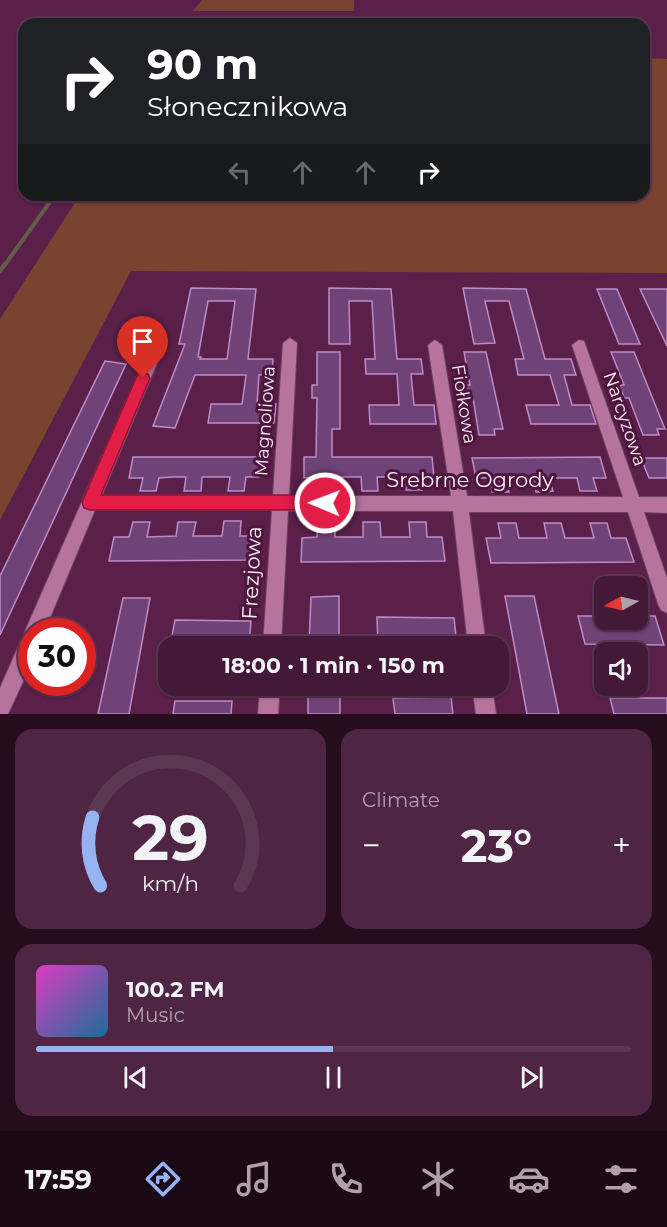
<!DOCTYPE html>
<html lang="en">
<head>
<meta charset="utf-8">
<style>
	:root { --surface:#441837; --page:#4e2542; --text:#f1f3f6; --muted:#afa0ad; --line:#5c3752; --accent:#95b2f1 }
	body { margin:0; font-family:Montserrat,sans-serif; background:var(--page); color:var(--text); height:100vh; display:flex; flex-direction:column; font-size:22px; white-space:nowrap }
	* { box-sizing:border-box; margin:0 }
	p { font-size:20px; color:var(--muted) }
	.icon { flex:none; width:33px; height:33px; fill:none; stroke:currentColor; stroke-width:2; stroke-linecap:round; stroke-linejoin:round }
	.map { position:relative; height:714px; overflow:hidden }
	.sheet { display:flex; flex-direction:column; gap:15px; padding:15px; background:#250d1e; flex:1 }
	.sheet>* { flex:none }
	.top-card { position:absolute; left:18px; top:18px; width:632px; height:183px; border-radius:18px; box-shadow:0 2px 4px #0004,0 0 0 2px var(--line); background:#202124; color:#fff; overflow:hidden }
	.needle { width:39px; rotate:262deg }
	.controls { position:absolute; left:594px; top:576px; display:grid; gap:12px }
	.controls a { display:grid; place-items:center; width:54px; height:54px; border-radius:12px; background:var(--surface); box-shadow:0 2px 4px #0004,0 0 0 2px var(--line); font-size:30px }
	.speed { position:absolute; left:18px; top:618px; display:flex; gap:12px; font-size:30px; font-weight:700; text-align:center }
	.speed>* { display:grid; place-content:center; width:78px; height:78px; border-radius:50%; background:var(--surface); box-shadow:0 2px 4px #0004,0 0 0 2px var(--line); line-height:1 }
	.speed .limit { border:9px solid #d22; background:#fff; color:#111 }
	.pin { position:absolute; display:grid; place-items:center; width:51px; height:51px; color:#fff; margin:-62px -26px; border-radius:50% 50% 50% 0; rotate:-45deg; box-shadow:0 0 6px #0007 }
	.pin .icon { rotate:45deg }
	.me { position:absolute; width:66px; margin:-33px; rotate:271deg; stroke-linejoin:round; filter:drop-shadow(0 0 4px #0008) }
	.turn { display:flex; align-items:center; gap:21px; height:126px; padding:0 30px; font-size:27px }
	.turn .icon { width:78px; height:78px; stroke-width:2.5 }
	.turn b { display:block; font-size:42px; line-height:51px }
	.lanes { display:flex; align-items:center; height:57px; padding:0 30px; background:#0003; justify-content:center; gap:30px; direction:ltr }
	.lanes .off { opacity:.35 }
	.big { font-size:45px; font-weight:700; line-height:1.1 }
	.sheet .tile { flex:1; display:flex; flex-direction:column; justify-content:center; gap:9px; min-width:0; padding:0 21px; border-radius:18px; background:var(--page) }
	.sheet .dial { align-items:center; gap:0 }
	.dial svg { height:156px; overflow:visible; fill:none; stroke:var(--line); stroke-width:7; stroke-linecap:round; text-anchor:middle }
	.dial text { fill:var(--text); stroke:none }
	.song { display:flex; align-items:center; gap:18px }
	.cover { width:72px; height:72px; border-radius:9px; background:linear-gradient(135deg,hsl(310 70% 55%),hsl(200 70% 35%)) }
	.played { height:6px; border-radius:3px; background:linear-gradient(90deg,var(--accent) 50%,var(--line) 50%) }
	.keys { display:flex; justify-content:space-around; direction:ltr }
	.heat { display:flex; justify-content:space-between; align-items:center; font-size:33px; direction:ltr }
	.sheet .tiles { flex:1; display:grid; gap:15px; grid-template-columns:1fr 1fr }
	.tile:last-child { grid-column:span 2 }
	.trip { position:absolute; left:158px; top:636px; width:351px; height:60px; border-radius:18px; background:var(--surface); box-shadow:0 2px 4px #0004,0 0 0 2px var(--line); font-weight:700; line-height:60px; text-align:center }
	.dock { display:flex; height:96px; justify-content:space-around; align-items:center; background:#1b0a16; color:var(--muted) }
	.dock .icon { width:42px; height:42px }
	.dock .current { color:var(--accent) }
	.dock b { font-size:27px; color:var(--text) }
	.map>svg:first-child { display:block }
	.green { fill:#79432f }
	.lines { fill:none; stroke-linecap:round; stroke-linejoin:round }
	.stream-far1 { stroke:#645c4a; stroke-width:4 }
	.stream { stroke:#645c4a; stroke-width:4.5 }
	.building { fill:#704378; stroke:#bd8bc6; stroke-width:1.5; fill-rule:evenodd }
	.minor-casing { stroke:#6f4063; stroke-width:2 }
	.minor { fill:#b5739e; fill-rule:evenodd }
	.route { fill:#e11d48; stroke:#92132f; stroke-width:1.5 }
	.labels { text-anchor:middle; stroke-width:6; stroke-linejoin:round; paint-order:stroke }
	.street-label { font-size:18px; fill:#fcedf6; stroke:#4e153e }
	.near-street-label { font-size:21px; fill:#fcedf6; stroke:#4e153e }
</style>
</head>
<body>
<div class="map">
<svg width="667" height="714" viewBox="0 0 667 714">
	<rect width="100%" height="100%" fill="#5a2049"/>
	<!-- green -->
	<path class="green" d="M 202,0 L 354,0 L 354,11 L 193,11 Z
		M 644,58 L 667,59 L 667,273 L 131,271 L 0,520 L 0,319 L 80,195 L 644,195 Z"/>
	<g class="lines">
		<!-- stream-far1 -->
		<path class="stream-far1" d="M 4,266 L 55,195"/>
		<!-- stream -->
		<path class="stream" d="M 0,271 L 5,264"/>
	</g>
	<!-- building -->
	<path class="building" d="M 191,288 L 256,289 L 248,359 L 273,359 L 272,375 L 259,375 L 257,404 L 276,404 L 274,423 L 208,423 L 211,404 L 242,404 L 246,375 L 195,375 L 175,428 L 153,426 L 185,344 L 179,344 ZM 208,301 L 235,301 L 227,359 L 200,359 L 201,357 L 198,357 Z
		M 329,288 L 391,289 L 397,359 L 421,359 L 423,374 L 411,374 L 414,405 L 434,405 L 436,424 L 370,424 L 369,405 L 399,405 L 397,374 L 366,374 L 365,359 L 375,359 L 372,301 L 349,301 L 350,344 L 329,344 Z
		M 463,288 L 526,289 L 545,359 L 571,359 L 576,375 L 564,375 L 572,405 L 590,405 L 596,424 L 531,424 L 526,405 L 559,405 L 550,375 L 518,375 L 515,359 L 524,359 L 509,301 L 485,301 L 495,343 L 474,344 Z
		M 597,289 L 617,289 L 640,344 L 619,344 Z
		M 640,289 L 667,289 L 667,346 L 655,321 Z
		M 317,352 L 340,352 L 340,429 L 332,429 L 332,457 L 432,457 L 434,477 L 421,477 L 422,490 L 406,490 L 405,477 L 377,477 L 378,491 L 362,491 L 361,477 L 334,477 L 334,491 L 317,491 L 318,477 L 304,478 L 304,457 L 316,457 L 317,398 L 312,398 L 312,385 L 317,385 Z
		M 464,352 L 486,352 L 503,429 L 494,429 L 495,435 L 479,435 L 473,398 L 468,398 L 466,385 L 470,385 Z
		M 611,352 L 634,352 L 665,429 L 657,429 L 659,435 L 643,435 L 629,398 L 624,398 L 620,385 L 624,385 Z
		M 105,361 L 126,364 L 0,635 L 0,576 Z
		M 133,457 L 261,457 L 259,477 L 246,477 L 244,491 L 228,491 L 230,477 L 202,477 L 201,491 L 184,491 L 186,477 L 172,477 L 159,478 L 156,491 L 140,491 L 143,478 L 129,478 Z
		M 600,457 L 606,478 L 593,478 L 597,491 L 580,491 L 577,478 L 549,478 L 553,491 L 544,492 L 536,492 L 533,478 L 506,478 L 509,492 L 492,492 L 490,478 L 476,478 L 472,458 Z
		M 641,458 L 667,458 L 667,478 L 649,478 Z
		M 224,521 L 241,521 L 240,536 L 254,536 L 252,560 L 109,561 L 114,537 L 129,537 L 133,522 L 150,522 L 147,537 L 176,536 L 178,522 L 196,522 L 193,536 L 222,536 Z
		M 317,522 L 335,522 L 335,537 L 363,537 L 363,522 L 380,522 L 381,537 L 410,537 L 409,522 L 426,522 L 427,537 L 442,537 L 445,561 L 301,562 L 302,538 L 317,537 Z
		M 498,523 L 516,523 L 519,538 L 547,538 L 544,523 L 561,523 L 565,538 L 594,538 L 590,523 L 607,523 L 611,538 L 626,538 L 634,562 L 491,563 L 486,538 L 501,538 Z
		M 339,596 L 339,646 L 309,646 L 311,597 Z
		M 505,596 L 534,596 L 559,714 L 527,714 Z
		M 123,598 L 150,598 L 129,714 L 98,714 Z
		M 578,616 L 604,616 L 604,620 L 638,620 L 638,616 L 655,616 L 664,645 L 585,644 Z
		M 377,617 L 454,618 L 457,646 L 378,645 Z
		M 175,620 L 251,621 L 249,646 L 170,646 Z
		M 308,686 L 340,686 L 340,714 L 308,714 Z
		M 451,697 L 453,714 L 395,714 L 393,698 Z
		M 610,698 L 667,698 L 667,714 L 614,714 Z
		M 175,701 L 232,701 L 231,714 L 173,714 Z"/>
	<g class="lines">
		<defs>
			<path id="minor" d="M 290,338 L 297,343 L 289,496 L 451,496 L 428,345 L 435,340 L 442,345 L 467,496 L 623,497 L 572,345 L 579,340 L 584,341 L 639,497 L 667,497 L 667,513 L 644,512 L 667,578 L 667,613 L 661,610 L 658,604 L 628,512 L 469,512 L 486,646 L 468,646 L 453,511 L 288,511 L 281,646 L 263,646 L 272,510 L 95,510 L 44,632 L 32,632 L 32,662 L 8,714 L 0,714 L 0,688 L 153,340 L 158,339 L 165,344 L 102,495 L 273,495 L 283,343 Z
				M 260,686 L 280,686 L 278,714 L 258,714 Z
				M 472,686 L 492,686 L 496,714 L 476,714 Z"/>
		</defs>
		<!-- minor casing -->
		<use href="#minor" class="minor-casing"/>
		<!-- minor -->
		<use href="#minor" class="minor"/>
	</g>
	<!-- route -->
	<path class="route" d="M 143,373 L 148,374 L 150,378 L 101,495 L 325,495 L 331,497 L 333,503 L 331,508 L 325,510 L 90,510 L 84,508 L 82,502 L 136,378 L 138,374 Z"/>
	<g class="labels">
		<!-- street labels -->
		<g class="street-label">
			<text transform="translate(464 404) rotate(81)" y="6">Fiołkowa</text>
			<text transform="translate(625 419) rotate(71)" y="6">Narcyzowa</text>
			<text transform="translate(265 421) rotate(-86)" y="6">Magnoliowa</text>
		</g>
		<!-- near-street labels -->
		<g class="near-street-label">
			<text x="470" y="487">Srebrne Ogrody</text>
			<text transform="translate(252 573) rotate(-87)" y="7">Frezjowa</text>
		</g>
	</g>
</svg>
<div class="controls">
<a><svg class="needle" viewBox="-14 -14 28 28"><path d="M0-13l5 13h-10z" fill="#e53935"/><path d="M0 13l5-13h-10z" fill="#afa0ad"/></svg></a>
<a><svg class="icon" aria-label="sound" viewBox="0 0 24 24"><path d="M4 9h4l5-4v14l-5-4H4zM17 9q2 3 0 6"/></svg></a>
</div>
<div class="speed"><div class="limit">30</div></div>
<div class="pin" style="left:143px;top:378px;background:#d93025"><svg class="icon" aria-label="arrive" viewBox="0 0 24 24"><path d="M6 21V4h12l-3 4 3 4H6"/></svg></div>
<svg class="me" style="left:325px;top:503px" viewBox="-20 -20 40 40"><circle r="17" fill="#e11d48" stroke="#fff" stroke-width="3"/><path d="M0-11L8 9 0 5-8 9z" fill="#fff"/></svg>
<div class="trip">18:00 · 1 min · 150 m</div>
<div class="top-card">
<div class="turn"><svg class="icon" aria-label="right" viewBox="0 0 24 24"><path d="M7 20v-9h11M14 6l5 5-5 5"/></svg><div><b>90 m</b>Słonecznikowa</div></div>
<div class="lanes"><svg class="icon off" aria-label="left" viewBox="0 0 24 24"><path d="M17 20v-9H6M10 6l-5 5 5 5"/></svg><svg class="icon off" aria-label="ahead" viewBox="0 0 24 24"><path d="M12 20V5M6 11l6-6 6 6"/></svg><svg class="icon off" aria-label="ahead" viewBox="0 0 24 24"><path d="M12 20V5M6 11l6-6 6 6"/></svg><svg class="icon" aria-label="right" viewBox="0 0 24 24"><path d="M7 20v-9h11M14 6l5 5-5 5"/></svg></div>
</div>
</div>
<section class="sheet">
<div class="tiles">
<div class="tile dial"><svg viewBox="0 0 100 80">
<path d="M14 69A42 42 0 1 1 86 69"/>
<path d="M14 69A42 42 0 0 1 10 34" stroke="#95b2f1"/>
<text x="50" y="56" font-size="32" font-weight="700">29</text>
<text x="50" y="72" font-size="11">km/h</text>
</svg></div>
<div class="tile"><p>Climate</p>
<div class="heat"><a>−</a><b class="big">23°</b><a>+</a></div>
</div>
<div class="tile">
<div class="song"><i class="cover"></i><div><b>100.2 FM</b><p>Music</p></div></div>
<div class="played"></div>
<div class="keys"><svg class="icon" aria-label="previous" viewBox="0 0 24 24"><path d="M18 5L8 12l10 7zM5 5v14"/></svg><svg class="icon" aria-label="pause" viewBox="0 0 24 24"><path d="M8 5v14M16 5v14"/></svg><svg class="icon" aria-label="next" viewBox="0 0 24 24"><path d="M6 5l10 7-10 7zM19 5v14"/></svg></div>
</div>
</div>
</section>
<nav class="dock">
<b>17:59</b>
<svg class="icon current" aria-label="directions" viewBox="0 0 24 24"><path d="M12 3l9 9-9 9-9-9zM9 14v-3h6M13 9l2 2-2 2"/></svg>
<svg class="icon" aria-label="music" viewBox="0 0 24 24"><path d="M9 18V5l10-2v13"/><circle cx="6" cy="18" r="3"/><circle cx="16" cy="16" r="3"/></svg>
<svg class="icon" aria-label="phone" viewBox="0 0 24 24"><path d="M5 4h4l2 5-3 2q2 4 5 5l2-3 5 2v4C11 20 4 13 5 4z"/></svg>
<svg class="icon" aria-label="climate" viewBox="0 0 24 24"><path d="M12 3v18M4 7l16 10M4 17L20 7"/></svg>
<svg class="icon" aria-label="car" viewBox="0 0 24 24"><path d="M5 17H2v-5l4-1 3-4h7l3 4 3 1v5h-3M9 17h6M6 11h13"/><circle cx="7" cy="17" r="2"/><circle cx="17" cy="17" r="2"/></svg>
<svg class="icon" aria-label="filters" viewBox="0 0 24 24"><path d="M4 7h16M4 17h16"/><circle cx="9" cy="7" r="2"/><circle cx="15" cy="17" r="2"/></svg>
</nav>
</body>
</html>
